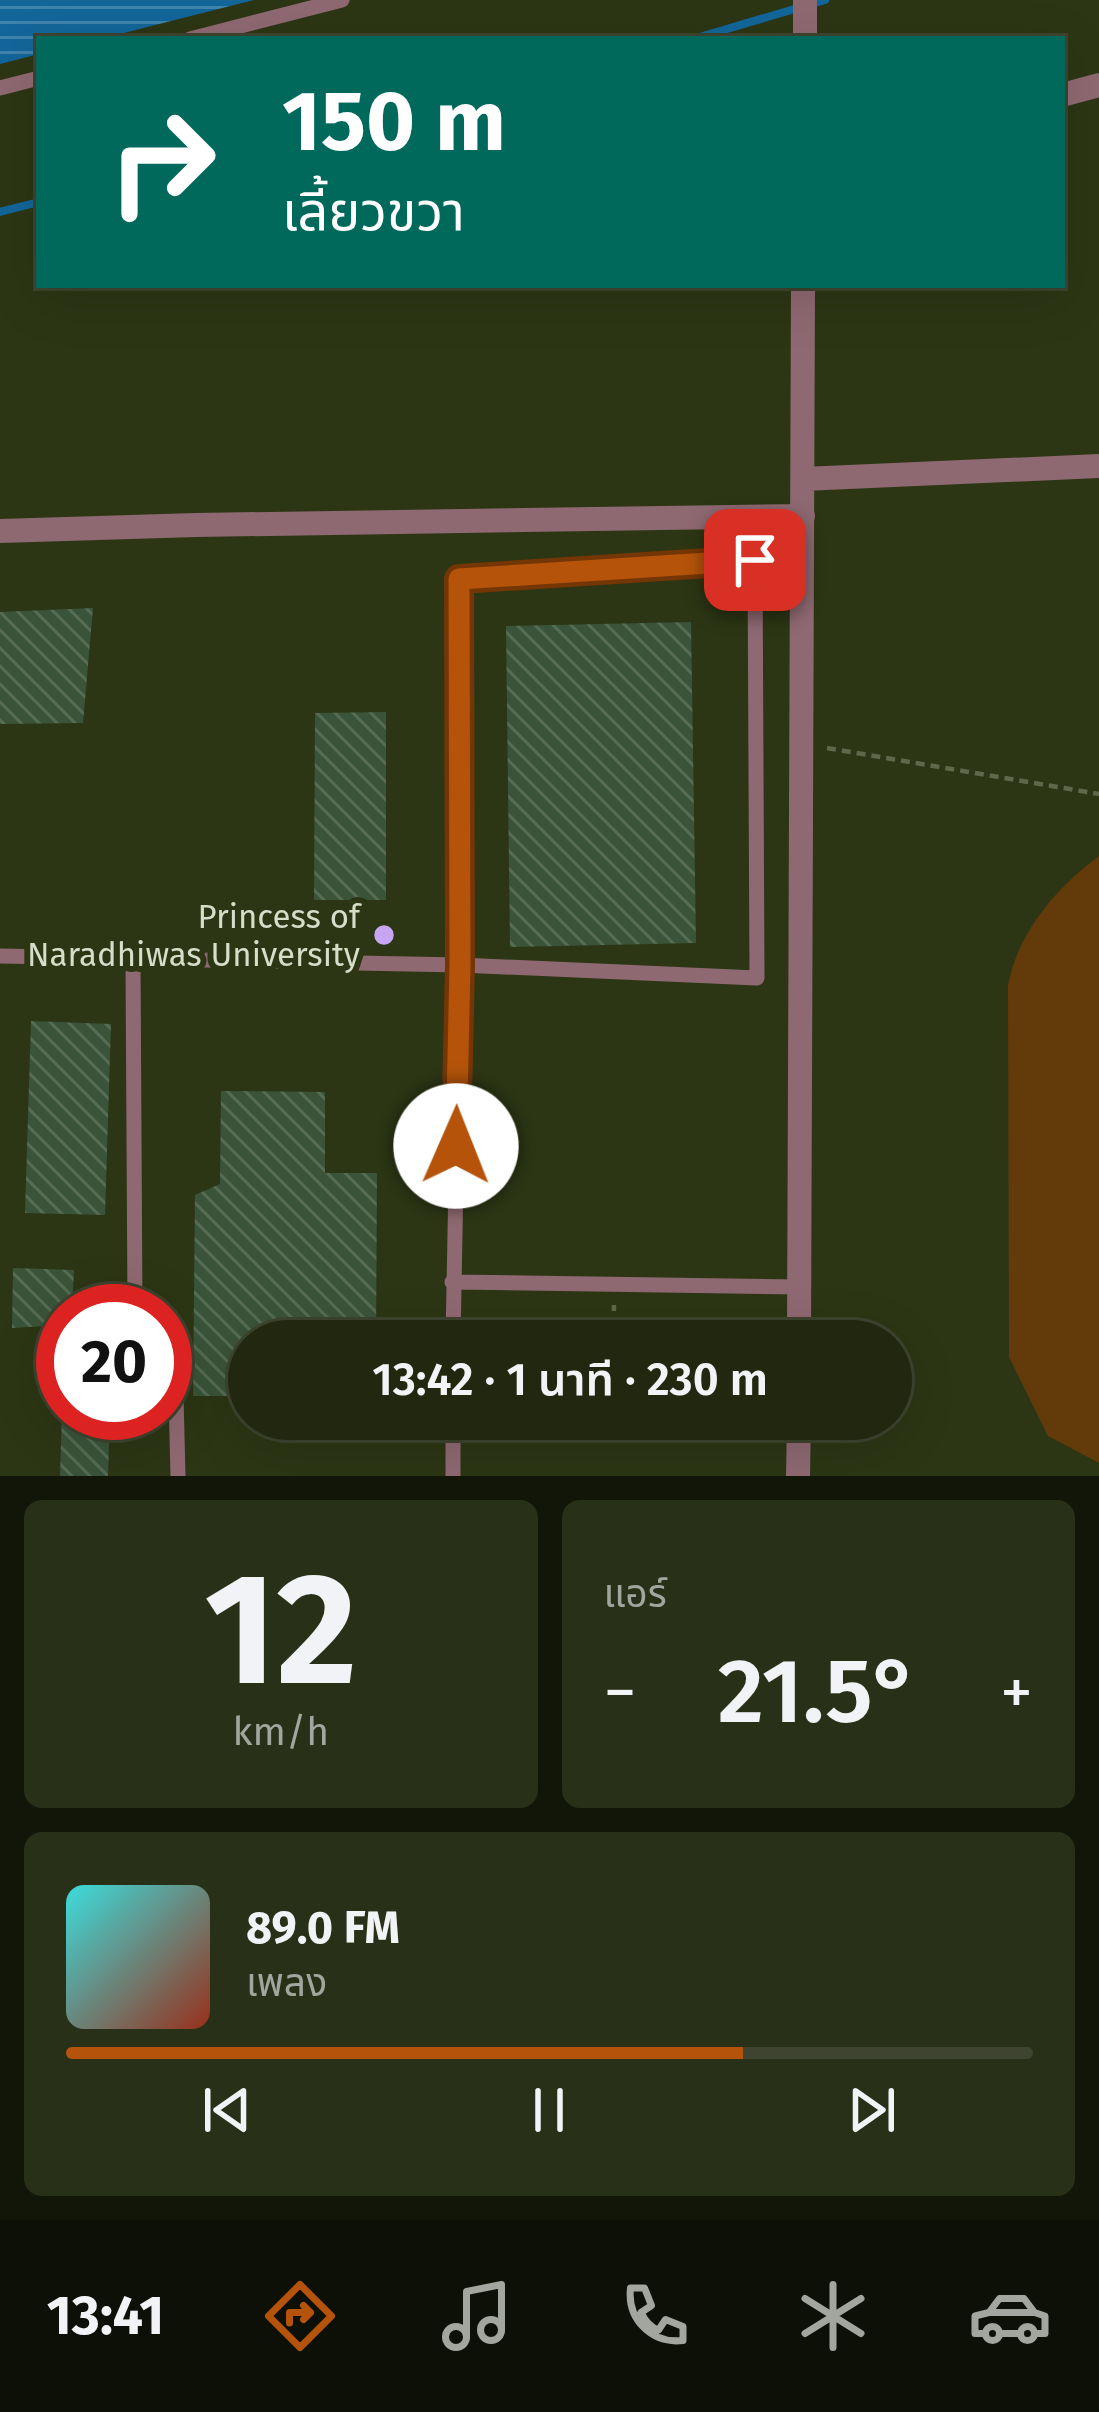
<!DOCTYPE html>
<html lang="th">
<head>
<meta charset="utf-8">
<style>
	:root { --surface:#21280f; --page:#293018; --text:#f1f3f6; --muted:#a2a69e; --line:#3e442f; --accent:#b45309 }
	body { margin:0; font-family:"Fira Sans","Noto Sans Thai",sans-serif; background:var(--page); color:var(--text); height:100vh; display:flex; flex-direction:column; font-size:45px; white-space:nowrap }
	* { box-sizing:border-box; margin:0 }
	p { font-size:39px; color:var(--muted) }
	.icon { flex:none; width:66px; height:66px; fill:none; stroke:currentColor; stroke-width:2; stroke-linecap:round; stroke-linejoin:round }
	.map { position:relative; height:1476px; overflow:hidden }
	.panel { display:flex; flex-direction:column; gap:24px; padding:24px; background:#121608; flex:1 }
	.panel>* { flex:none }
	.top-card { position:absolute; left:36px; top:36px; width:1029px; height:252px; border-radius:0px; box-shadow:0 12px 48px #0002,0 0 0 3px var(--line); background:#00695c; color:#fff; overflow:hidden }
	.speed { position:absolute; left:36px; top:1284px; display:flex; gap:24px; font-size:60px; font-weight:700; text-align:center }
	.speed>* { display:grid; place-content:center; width:156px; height:156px; border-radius:50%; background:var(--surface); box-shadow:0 12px 48px #0002,0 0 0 3px var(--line); line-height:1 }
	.speed .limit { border:18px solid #d22; background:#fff; color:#111 }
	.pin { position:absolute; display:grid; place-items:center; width:102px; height:102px; color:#fff; margin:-51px; border-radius:24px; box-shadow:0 6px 18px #0006 }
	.me { position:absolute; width:132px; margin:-66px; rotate:1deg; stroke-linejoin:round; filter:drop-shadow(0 0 9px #0008) }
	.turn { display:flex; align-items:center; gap:42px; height:252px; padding:0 48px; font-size:54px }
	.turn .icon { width:156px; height:156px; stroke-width:2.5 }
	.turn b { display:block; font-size:84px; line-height:102px }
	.big { font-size:90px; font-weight:600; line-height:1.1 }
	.panel .tile { flex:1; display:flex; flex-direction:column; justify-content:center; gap:18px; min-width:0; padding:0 42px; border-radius:18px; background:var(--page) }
	.panel .dial { align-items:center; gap:0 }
	.dial b { font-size:156px; line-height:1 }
	.song { display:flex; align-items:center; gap:36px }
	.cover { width:144px; height:144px; border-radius:18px; background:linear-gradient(135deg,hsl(180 70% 55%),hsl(10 70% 35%)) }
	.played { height:12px; border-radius:6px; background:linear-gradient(90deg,var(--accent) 70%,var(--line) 70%) }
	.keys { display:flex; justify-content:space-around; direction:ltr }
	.heat { display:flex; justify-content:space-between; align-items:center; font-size:66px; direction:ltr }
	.panel .tiles { flex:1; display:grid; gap:24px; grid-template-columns:1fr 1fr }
	.tile:last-child { grid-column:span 2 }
	.trip { position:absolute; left:228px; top:1320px; width:684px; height:120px; border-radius:60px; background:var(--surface); box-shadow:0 12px 48px #0002,0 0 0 3px var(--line); font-weight:600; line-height:120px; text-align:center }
	.tab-bar { display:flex; height:192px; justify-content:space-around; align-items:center; background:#0d1006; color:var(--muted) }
	.tab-bar .icon { width:84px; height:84px }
	.tab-bar .selected { color:var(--accent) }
	.tab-bar b { font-size:54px; color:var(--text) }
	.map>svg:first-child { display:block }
	.grass { fill:#633a0a }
	.water { fill:url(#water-rules) }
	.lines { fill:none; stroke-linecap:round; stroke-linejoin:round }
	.stream { stroke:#13669a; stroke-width:8 }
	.building { fill:url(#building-back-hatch) }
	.path { stroke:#5f684a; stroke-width:4.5; stroke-dasharray:9 6; stroke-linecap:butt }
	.lane { stroke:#8f6972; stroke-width:15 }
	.street { stroke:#8f6972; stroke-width:24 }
	.route-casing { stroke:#753606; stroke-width:30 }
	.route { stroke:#b45309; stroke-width:21 }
	.poi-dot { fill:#c6a6f0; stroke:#2c3614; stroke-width:4.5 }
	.labels { text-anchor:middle; stroke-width:12; stroke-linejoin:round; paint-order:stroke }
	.poi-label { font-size:33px; fill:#d6ddc9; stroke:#2c3614; text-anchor:end }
</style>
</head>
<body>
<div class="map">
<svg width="1099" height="1476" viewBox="0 0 1099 1476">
	<defs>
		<pattern id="water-rules" width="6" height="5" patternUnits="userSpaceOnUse" patternTransform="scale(3)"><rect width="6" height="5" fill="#13669a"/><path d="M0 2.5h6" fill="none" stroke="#4083ab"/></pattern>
		<pattern id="building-back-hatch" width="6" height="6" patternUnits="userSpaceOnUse" patternTransform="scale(3)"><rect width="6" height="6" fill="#3a5439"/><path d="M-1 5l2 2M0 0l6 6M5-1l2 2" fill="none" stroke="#566c54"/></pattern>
	</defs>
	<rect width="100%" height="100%" fill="#2c3614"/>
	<!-- grass -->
	<path class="grass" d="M 1099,856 L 1099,1463 L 1048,1436 L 1009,1357 L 1008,985 C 1018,932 1057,887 1099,856 Z"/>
	<!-- water -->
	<path class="water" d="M 0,0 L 254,0 L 100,39 L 39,39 L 39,54 L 0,64 Z"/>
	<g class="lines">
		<!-- stream -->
		<path class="stream" d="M 693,39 L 825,0
			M 0,212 L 39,202"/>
	</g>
	<!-- building -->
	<path class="building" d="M 93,608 L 83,723 L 0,724 L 0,612 Z
		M 691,622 L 696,943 L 510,947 L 506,626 Z
		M 386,712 L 386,900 L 314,900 L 315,713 Z
		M 31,1021 L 111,1024 L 105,1215 L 25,1213 Z
		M 221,1091 L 325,1092 L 325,1173 L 377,1173 L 376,1341 L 249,1341 L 249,1396 L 193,1396 L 195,1195 L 220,1184 Z
		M 13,1268 L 74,1270 L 72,1311 L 63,1311 L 63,1325 L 12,1328 Z
		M 62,1413 L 110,1413 L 108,1476 L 60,1476 Z"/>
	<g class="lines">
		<!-- path -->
		<path class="path" d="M 827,748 L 1099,794
			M 613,1341 L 614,1305"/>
		<!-- lane -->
		<path class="lane" d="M 190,39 L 342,0
			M 0,88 L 39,78
			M 0,956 L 460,965 L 757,978 L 755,560 L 459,579 L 460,965 L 453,1341
			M 133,960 L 135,1311
			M 452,1282 L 799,1287
			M 165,1387 L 176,1396 L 178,1476
			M 453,1419 L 453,1476"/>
		<!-- street -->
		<path class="street" d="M 805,39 L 805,0
			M 1062,95 L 1099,85
			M 803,479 L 1099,466
			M 0,531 L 196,525 L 803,516
			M 799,1341 L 803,285
			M 798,1476 L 799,1419"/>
	</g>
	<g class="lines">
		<defs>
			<path id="route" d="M 456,1146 L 460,965 L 459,579 L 755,560"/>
		</defs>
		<!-- route casing -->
		<use href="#route" class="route-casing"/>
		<!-- route -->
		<use href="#route" class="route"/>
	</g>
	<!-- markers -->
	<circle class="poi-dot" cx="384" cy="935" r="12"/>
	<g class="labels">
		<!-- poi labels -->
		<g class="poi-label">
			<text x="360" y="928">Princess of<tspan x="360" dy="38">Naradhiwas University</tspan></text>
		</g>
	</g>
</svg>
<div class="speed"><div class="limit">20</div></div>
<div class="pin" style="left:755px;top:560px;background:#d93025"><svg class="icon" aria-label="arrive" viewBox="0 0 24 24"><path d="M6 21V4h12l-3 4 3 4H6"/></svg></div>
<svg class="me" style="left:456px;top:1146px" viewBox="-20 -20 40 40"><circle r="19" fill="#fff"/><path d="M0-13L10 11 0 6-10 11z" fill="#b45309"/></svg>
<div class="trip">13:42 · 1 นาที · 230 m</div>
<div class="top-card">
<div class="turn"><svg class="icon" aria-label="right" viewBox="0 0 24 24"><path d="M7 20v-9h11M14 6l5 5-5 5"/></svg><div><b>150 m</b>เลี้ยวขวา</div></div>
</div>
</div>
<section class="panel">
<div class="tiles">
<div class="tile dial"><b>12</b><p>km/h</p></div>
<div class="tile"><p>แอร์</p>
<div class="heat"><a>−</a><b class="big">21.5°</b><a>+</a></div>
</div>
<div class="tile">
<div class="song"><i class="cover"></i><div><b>89.0 FM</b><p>เพลง</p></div></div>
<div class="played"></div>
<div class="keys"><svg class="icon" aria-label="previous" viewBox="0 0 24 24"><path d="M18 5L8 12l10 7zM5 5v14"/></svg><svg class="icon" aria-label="pause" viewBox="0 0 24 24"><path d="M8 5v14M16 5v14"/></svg><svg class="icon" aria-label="next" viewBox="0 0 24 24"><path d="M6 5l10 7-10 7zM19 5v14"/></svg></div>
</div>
</div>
</section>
<nav class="tab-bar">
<b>13:41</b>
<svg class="icon selected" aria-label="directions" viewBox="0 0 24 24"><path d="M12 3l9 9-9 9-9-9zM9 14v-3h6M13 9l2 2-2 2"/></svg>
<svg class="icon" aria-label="music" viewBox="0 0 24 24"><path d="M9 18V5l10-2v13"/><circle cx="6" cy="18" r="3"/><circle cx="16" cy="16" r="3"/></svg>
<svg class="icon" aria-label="phone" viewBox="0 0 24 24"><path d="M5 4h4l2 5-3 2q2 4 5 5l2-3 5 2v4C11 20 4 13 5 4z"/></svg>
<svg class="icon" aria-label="climate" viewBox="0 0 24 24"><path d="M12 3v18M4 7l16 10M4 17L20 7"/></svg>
<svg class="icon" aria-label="car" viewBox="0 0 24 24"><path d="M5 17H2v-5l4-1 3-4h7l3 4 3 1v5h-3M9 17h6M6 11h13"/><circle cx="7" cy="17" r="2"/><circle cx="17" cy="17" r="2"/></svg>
</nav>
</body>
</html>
